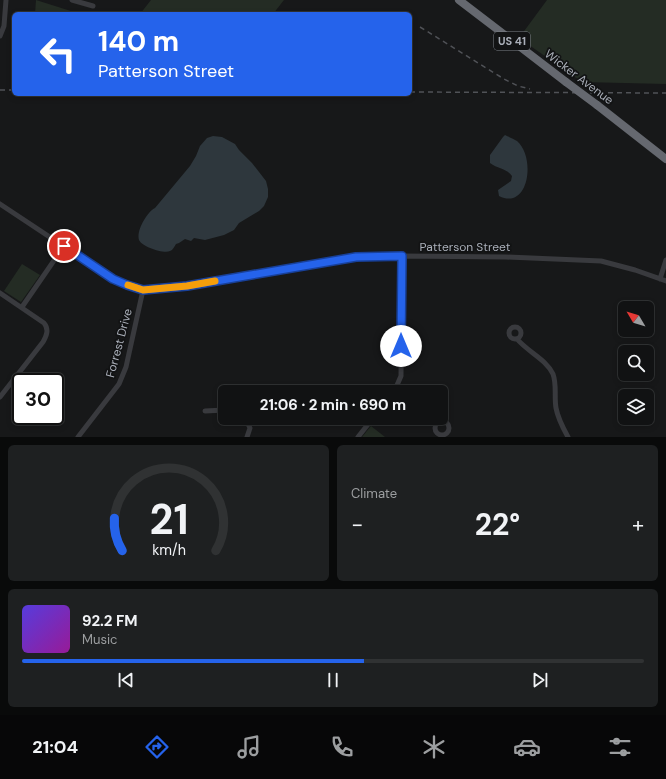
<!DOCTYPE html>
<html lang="en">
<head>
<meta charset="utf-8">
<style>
	:root { --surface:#111213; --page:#1e2021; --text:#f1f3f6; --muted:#9c9ea0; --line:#303233; --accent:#2563eb }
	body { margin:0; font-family:"DM Sans",sans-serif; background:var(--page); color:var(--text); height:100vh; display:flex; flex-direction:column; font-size:15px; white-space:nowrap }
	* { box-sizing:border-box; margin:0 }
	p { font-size:13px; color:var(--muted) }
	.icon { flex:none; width:22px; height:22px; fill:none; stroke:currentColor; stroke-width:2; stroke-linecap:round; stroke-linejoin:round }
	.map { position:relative; height:437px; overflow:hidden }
	.panel { display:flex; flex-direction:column; gap:8px; padding:8px; background:#090a0a; flex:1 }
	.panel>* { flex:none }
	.guide { position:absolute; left:12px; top:12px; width:400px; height:84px; border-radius:6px; box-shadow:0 2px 6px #0003,0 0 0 1px var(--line); background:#2563eb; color:#fff; overflow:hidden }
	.needle { width:26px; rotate:308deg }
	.controls { position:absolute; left:618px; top:301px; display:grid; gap:8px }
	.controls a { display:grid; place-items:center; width:36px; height:36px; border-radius:6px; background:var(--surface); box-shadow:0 2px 6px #0003,0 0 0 1px var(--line); font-size:20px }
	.speed { position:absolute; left:12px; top:373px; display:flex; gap:8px; font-size:20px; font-weight:700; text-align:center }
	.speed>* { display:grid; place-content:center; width:52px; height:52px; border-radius:50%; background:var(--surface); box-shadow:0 2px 6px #0003,0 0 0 1px var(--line); line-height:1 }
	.speed .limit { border:2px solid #111; border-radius:6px; background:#fff; color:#111 }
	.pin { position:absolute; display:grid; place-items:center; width:34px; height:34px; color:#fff; margin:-17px; border:2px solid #fff; border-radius:50%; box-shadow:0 1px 4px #0007 }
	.me { position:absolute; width:44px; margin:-22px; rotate:0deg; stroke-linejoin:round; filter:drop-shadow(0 0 3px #0008) }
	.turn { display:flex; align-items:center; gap:14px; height:84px; padding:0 20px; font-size:18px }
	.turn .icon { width:52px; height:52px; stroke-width:2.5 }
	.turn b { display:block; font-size:28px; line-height:34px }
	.big { font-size:30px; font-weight:700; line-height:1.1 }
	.panel .tile { flex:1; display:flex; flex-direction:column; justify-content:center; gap:6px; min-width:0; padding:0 14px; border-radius:6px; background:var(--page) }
	.panel .dial { align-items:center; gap:0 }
	.dial svg { height:104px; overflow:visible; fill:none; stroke:var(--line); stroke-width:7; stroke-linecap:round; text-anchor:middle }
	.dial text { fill:var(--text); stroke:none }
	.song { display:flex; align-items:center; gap:12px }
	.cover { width:48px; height:48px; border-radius:6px; background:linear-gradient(135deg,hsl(250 70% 55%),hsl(300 70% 35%)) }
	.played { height:4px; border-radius:2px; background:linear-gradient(90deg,var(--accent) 55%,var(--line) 55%) }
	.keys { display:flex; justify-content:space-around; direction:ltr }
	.heat { display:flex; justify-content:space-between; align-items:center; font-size:22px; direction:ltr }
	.panel .tiles { flex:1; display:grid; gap:8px; grid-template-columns:1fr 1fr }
	.tile:last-child { grid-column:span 2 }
	.trip { position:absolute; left:218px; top:385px; width:230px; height:40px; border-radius:6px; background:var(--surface); box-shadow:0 2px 6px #0003,0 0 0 1px var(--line); font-weight:700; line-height:40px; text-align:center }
	.tab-bar { display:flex; height:64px; justify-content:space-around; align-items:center; background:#070708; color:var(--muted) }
	.tab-bar .icon { width:28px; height:28px }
	.tab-bar .active { color:var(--accent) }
	.tab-bar b { font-size:18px; color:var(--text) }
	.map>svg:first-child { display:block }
	.green { fill:#242c24 }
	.water { fill:#2e373d }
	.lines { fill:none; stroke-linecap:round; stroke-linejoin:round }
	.minor { stroke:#393a3e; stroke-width:5 }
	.highway { stroke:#65686f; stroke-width:8 }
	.rail { stroke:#505257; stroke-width:1.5; stroke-dasharray:5 4; stroke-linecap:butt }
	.highway-bridge { stroke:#65686f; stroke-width:8 }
	.route-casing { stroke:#184099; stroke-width:10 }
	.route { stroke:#2563eb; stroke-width:7 }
	.slow { stroke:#f59e0b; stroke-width:7 }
	.labels { text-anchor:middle; stroke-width:3.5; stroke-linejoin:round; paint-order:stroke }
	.shield { fill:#121314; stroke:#7c8088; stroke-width:1 }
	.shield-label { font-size:11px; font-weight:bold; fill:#aaafb9 }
	.street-label { font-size:12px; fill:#aaafb9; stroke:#121314 }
</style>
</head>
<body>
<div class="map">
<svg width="666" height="437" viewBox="0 0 666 437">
	<rect width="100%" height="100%" fill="#171819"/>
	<!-- green -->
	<path class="green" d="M 36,0 L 74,12 L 76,14 L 35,14 Z
		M 151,0 L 284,0 L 273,14 L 140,14 Z
		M 547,0 L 666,0 L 666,84 L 582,82 L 519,38 Z
		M 22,264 L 40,275 L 21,302 L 4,291 Z
		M 371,426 L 385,437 L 362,437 Z"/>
	<!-- water -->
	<path class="water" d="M 505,135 C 509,137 514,139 517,141 C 536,157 529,211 499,196 L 498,190 L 511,181 L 512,176 C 506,168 498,169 490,163 L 490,155 L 503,137 Z
		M 213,136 L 222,137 L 235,144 L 239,150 L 252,163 L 266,181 L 268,189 L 268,197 L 264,206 L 259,211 L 239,223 L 234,230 L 224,235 L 205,240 L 194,238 L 191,241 L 185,239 L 179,243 L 176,244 C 174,247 173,250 170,251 C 164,254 142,247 139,240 C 136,231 147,212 155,208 L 190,166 L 196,156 L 200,146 L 207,138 Z"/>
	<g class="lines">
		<!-- minor -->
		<path class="minor" d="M 72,0 L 93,6
			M 0,36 L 4,26 L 6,0
			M 0,204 L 113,279 L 127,285 L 143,290 L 187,286 L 332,261 L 356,257 L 402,256 L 506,257 L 601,261 L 635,270 L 666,281
			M 660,279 L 666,260
			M 0,293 L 44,323 C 49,329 47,335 43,342 L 0,397
			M 22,307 L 64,246
			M509 333a6 6 0 1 1 12 0a6 6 0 1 1-12 0Z
			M 517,339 C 528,352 546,359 553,374 C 557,385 554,397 556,408 C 558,419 563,428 568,437
			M 394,392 L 401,376 L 402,256
			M 205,411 L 225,410
			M 245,418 L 250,428 L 247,437
			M435 428a7 7 0 1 1 14 0a7 7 0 1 1-14 0Z
			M 78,437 L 119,384 L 126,367 L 143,290
			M 358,437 L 373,418"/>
		<!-- highway -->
		<path class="highway" d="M 459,0 L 566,82
			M 597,105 L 666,159"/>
		<!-- rail -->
		<path class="rail" d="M 420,27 L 504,79 L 518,86 L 530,89
			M 0,90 L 14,90
			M 410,92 L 666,93"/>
		<!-- highway-bridge -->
		<path class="highway-bridge" d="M 566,82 L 597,105"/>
	</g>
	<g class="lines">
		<defs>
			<path id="route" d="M 64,246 L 113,279 L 127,285 L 143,290 L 187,286 L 356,257 L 402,256 L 401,346"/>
		</defs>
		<!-- route casing -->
		<use href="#route" class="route-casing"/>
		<!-- route -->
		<use href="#route" class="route"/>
		<!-- slow -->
		<path class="slow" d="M 128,285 L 143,290 L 187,286 L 215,281"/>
	</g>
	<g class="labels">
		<!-- shield labels -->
		<rect class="shield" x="494" y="32" width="36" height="18" rx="3"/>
		<g class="shield-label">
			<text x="512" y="45">US 41</text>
		</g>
		<!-- street labels -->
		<g class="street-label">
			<text transform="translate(579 77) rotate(37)" y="4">Wicker Avenue</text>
			<text x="465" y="251">Patterson Street</text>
			<text transform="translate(119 343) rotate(-75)" y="4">Forrest Drive</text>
		</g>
	</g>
</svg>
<div class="controls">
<a><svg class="needle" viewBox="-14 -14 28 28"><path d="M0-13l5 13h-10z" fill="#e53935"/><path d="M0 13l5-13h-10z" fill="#9c9ea0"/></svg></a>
<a><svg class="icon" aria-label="search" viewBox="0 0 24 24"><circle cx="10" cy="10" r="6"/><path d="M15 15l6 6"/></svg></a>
<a><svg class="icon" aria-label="layers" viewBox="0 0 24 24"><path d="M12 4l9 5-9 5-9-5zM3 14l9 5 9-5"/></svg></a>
</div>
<div class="speed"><div class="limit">30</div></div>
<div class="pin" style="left:64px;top:246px;background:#d93025"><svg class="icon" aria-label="arrive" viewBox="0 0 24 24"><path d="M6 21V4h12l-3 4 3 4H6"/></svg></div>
<svg class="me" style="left:401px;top:346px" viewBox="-20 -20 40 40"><circle r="19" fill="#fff"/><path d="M0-13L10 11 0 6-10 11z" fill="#2563eb"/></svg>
<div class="trip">21:06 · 2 min · 690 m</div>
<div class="guide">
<div class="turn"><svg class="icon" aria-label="left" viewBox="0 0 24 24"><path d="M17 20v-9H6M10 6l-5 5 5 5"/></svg><div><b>140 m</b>Patterson Street</div></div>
</div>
</div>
<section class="panel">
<div class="tiles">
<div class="tile dial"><svg viewBox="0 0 100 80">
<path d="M14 69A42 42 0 1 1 86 69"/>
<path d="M14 69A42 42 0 0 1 8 44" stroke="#2563eb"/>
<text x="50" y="56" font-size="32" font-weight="700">21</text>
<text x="50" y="72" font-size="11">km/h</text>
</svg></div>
<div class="tile"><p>Climate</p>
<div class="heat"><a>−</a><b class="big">22°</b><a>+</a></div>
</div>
<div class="tile">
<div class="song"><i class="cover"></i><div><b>92.2 FM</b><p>Music</p></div></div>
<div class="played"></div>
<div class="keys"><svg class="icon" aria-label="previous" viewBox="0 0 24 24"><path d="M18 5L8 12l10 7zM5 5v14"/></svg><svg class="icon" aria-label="pause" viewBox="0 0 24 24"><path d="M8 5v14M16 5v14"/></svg><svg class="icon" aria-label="next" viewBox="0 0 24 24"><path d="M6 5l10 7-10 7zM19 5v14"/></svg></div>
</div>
</div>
</section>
<nav class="tab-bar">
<b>21:04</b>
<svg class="icon active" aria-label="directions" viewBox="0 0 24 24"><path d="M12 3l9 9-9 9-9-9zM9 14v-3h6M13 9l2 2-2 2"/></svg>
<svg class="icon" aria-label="music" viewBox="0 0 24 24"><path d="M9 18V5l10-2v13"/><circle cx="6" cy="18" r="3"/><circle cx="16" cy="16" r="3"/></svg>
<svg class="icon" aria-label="phone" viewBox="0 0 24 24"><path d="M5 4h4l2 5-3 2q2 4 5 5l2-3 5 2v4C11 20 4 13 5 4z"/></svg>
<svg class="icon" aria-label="climate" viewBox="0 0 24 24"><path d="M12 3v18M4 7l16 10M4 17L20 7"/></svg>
<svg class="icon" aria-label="car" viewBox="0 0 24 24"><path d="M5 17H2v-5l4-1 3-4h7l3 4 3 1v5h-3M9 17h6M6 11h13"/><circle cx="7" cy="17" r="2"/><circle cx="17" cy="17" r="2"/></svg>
<svg class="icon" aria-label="filters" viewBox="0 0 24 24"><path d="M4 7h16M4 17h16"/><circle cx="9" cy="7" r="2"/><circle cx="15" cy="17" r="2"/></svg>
</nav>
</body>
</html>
